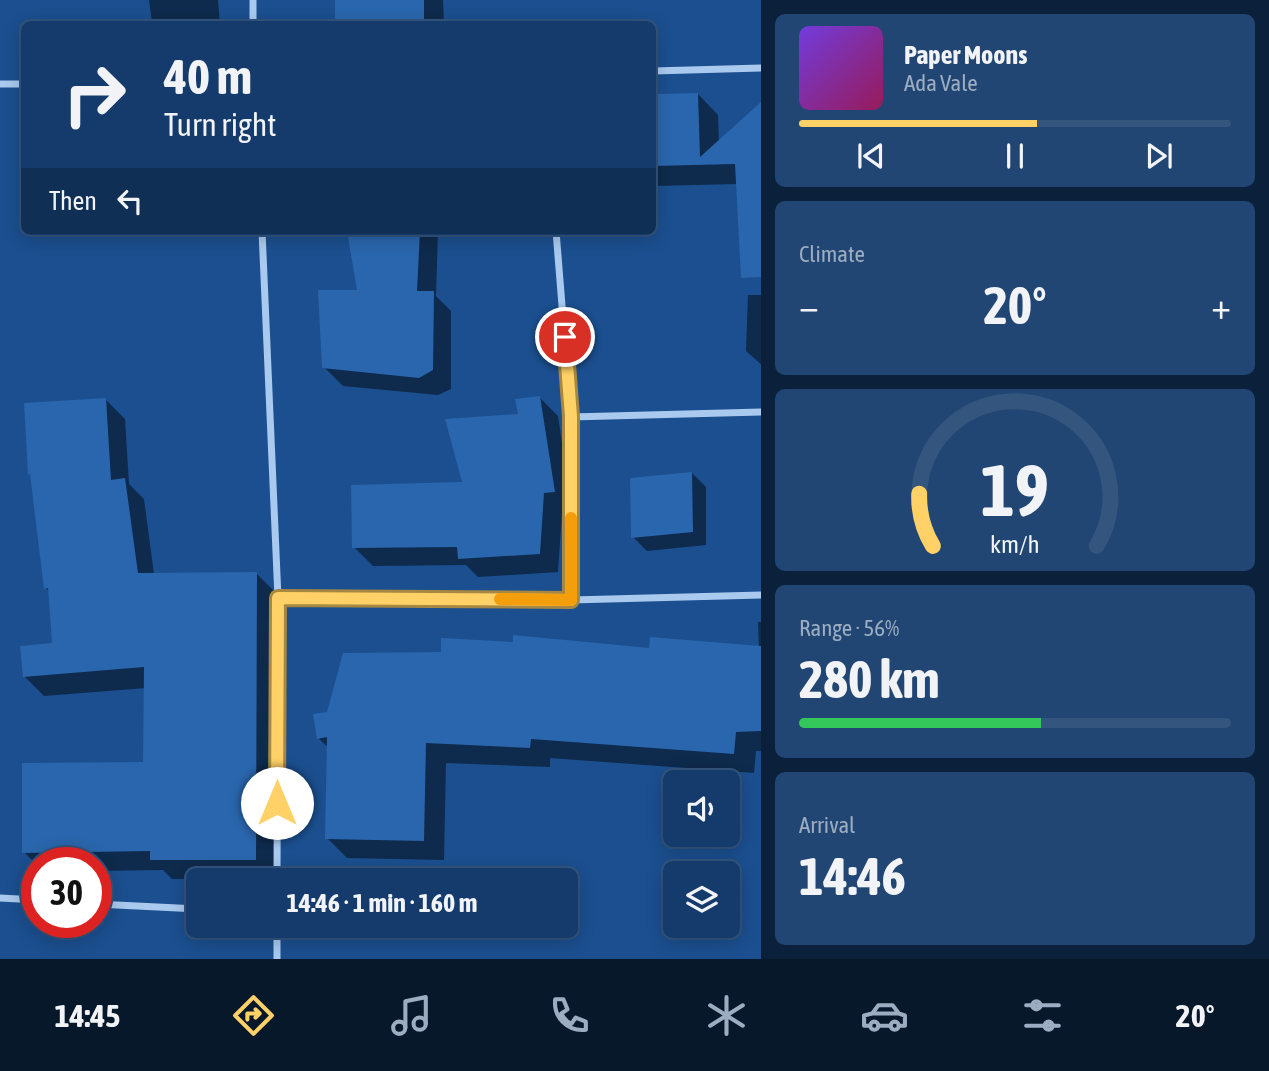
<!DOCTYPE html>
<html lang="en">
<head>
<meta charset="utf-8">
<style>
	:root { --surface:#143b6b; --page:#214673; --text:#f1f3f6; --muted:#9dadc1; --line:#33557e; --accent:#ffd166 }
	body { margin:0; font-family:"Asap Condensed",sans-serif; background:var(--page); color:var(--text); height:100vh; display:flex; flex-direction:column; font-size:26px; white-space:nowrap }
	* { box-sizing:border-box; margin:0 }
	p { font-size:23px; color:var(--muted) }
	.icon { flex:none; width:38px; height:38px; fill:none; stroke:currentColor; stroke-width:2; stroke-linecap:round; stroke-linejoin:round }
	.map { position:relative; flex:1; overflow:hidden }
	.drawer { display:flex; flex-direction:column; gap:14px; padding:14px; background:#0b203b; width:508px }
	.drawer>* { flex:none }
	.guide { position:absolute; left:21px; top:21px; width:635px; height:214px; border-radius:10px; box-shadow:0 4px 18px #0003,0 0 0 2px var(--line); background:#143b6b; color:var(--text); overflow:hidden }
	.fabs { position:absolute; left:663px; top:770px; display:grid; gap:14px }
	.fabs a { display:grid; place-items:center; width:77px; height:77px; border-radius:10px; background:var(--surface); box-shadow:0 4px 18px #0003,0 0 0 2px var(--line); font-size:35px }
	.speed { position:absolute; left:21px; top:847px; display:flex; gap:14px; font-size:35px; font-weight:700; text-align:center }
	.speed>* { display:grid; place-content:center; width:91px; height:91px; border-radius:50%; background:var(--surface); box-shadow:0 4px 18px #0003,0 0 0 2px var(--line); line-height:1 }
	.speed .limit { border:10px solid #d22; background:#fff; color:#111 }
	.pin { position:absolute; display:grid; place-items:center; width:60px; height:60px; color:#fff; margin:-30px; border:4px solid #fff; border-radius:50%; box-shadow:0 2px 7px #0007 }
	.me { position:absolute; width:77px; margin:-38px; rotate:0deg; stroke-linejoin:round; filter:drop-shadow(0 0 5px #0008) }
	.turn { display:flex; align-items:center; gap:24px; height:147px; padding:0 28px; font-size:32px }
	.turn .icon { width:91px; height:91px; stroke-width:2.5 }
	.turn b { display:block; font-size:49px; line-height:60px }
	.then { display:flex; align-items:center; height:66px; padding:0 28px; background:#0003; gap:14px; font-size:26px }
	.big { font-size:52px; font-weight:700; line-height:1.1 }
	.drawer .tile { flex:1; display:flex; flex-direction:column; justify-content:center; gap:10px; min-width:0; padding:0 24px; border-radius:10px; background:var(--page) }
	.drawer .dial { align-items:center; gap:0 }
	.dial svg { height:182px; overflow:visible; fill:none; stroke:var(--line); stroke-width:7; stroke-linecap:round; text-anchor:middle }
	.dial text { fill:var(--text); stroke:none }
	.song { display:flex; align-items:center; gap:21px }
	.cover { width:84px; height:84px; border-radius:10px; background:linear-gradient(135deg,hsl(260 70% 55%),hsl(330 70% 35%)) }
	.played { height:7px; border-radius:4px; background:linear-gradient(90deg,var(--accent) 55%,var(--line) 55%) }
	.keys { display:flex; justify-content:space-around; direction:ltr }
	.heat { display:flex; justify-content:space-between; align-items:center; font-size:38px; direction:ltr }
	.charge { height:10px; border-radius:5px; background:linear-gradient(90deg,#34c759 56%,var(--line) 0) }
	.trip { position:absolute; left:186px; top:868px; width:392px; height:70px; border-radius:10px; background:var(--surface); box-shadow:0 4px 18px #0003,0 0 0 2px var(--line); font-weight:700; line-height:70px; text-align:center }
	.tabs { display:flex; height:112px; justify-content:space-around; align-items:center; background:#08182b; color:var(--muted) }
	.tabs .icon { width:49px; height:49px }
	.tabs .on { color:var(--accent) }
	.tabs b { font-size:32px; color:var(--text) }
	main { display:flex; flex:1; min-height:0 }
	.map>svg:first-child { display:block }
	.shadow { fill:#0007 }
	.building { fill:#2a66ad }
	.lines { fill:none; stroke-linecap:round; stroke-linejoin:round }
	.minor { stroke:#a9c9ee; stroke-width:7 }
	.route-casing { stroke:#a68842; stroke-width:18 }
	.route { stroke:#ffd166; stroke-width:12 }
	.slow { stroke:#f59e0b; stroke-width:12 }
</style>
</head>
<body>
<main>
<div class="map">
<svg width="762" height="959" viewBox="0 0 762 959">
	<rect width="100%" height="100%" fill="#1b4f8f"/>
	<!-- shadow -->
	<path class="shadow" d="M 149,0 L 218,0 L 220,24 L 154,24 L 152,22 Z
		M 337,0 L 443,0 L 444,24 L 337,24 Z
		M 698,94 L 718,115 L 719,142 L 762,103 L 762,269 L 741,249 L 738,184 L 653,186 L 653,96 Z
		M 348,231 L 438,231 L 436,296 L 451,311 L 451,389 L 438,395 L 343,386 L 324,367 L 359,292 Z
		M 748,295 L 762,295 L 762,365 L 746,351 Z
		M 540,398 L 558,416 L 572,510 L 562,512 L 558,572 L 478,577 L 466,565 L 373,566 L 354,547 L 464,483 Z
		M 106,400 L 125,419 L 129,484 L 144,499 L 154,574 L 256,573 L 276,593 L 275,879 L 172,879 L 163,870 L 96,871 L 96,863 L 37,863 L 37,865 L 24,852 L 144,764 L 146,688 L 44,696 L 24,676 L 54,645 L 50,592 L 46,588 L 32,476 L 30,474 Z
		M 692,473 L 706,487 L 706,545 L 647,551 L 633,537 Z
		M 758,622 L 762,622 L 762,751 L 756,751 L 754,773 L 550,758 L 550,767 L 446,763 L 444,860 L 347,858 L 327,838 L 329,748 L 318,738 L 651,650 L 759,648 Z"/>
	<!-- building -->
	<path class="building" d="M 335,0 L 424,0 L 424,24 L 335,24 Z
		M 698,93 L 700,157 L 761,102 L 761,277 L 741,278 L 735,164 L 653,166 L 653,94 Z
		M 347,231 L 420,231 L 417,291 L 434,291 L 433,370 L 419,378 L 322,368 L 318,290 L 357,290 Z
		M 540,396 L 555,492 L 544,493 L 540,554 L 458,559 L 457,547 L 352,548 L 351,485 L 462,482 L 445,419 L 518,414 L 515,399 Z
		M 106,398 L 111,480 L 125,478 L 138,573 L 257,572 L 256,860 L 150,860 L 150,851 L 22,853 L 22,763 L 143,762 L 144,667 L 23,677 L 20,646 L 52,643 L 48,588 L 44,589 L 30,474 L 28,475 L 24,403 Z
		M 692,472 L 693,532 L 631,538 L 630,478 Z
		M 513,635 L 649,648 L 650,637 L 761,646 L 761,731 L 736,732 L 734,754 L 531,739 L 530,748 L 426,743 L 424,841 L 325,839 L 327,737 L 317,739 L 313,714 L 327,712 L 343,653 L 441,652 L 441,638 L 513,642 Z"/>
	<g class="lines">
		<!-- minor -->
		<path class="minor" d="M 253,0 L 253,24
			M 653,71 L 762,68
			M 0,84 L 24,84
			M 262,231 L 278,598 L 277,880
			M 556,231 L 571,417 L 571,600
			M 571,417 L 762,412
			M 278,598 L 571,600 L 762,595
			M 0,898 L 37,900
			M 96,904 L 198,909
			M 277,926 L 277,959"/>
	</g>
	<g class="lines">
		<defs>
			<path id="route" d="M 277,803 L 278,598 L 571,600 L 571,417 L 565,337"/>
		</defs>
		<!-- route casing -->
		<use href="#route" class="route-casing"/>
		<!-- route -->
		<use href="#route" class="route"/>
		<!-- slow -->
		<path class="slow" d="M 500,599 L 571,600 L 571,518"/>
	</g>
</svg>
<div class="fabs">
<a><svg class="icon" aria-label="sound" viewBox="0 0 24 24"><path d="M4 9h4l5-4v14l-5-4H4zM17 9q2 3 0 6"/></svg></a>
<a><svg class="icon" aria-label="layers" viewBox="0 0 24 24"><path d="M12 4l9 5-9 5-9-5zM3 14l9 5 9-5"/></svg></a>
</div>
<div class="speed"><div class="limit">30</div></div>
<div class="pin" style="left:565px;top:337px;background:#d93025"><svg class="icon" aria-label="arrive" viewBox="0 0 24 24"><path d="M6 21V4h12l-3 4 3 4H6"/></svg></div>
<svg class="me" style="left:277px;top:803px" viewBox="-20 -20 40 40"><circle r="19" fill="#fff"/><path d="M0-13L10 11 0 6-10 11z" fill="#ffd166"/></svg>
<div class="trip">14:46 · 1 min · 160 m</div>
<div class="guide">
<div class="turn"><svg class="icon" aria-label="right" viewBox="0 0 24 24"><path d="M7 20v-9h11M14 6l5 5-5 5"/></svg><div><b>40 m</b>Turn right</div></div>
<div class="then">Then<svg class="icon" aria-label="left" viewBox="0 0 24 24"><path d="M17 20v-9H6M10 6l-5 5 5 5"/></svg></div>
</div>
</div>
<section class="drawer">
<div class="tile">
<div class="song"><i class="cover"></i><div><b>Paper Moons</b><p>Ada Vale</p></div></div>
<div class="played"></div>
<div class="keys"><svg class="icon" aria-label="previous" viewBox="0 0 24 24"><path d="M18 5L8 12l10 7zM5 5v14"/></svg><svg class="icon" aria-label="pause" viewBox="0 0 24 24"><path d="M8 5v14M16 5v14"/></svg><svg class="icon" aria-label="next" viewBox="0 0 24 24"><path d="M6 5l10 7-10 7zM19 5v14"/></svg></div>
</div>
<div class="tile"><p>Climate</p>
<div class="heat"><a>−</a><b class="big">20°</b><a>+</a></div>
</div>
<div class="tile dial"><svg viewBox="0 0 100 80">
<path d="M14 69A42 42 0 1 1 86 69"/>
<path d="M14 69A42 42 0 0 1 8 46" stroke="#ffd166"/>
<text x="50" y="56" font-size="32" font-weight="700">19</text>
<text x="50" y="72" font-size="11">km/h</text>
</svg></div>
<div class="tile"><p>Range · 56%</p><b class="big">280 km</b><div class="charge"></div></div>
<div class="tile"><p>Arrival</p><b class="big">14:46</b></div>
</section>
</main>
<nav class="tabs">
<b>14:45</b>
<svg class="icon on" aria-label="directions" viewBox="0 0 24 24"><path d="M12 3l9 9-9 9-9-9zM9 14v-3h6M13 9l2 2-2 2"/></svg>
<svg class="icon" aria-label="music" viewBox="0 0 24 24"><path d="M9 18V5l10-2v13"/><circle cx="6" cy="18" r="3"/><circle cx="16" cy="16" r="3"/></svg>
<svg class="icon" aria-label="phone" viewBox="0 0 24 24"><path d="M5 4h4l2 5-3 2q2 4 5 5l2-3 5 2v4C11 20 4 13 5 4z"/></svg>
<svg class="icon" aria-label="climate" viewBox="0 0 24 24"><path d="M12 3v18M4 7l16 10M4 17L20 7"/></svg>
<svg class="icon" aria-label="car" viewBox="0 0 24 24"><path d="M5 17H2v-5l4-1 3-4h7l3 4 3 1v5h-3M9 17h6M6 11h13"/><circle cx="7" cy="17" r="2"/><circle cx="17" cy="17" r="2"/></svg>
<svg class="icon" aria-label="filters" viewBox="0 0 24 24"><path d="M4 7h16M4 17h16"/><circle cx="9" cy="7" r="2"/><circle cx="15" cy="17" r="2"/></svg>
<b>20°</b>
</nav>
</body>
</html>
